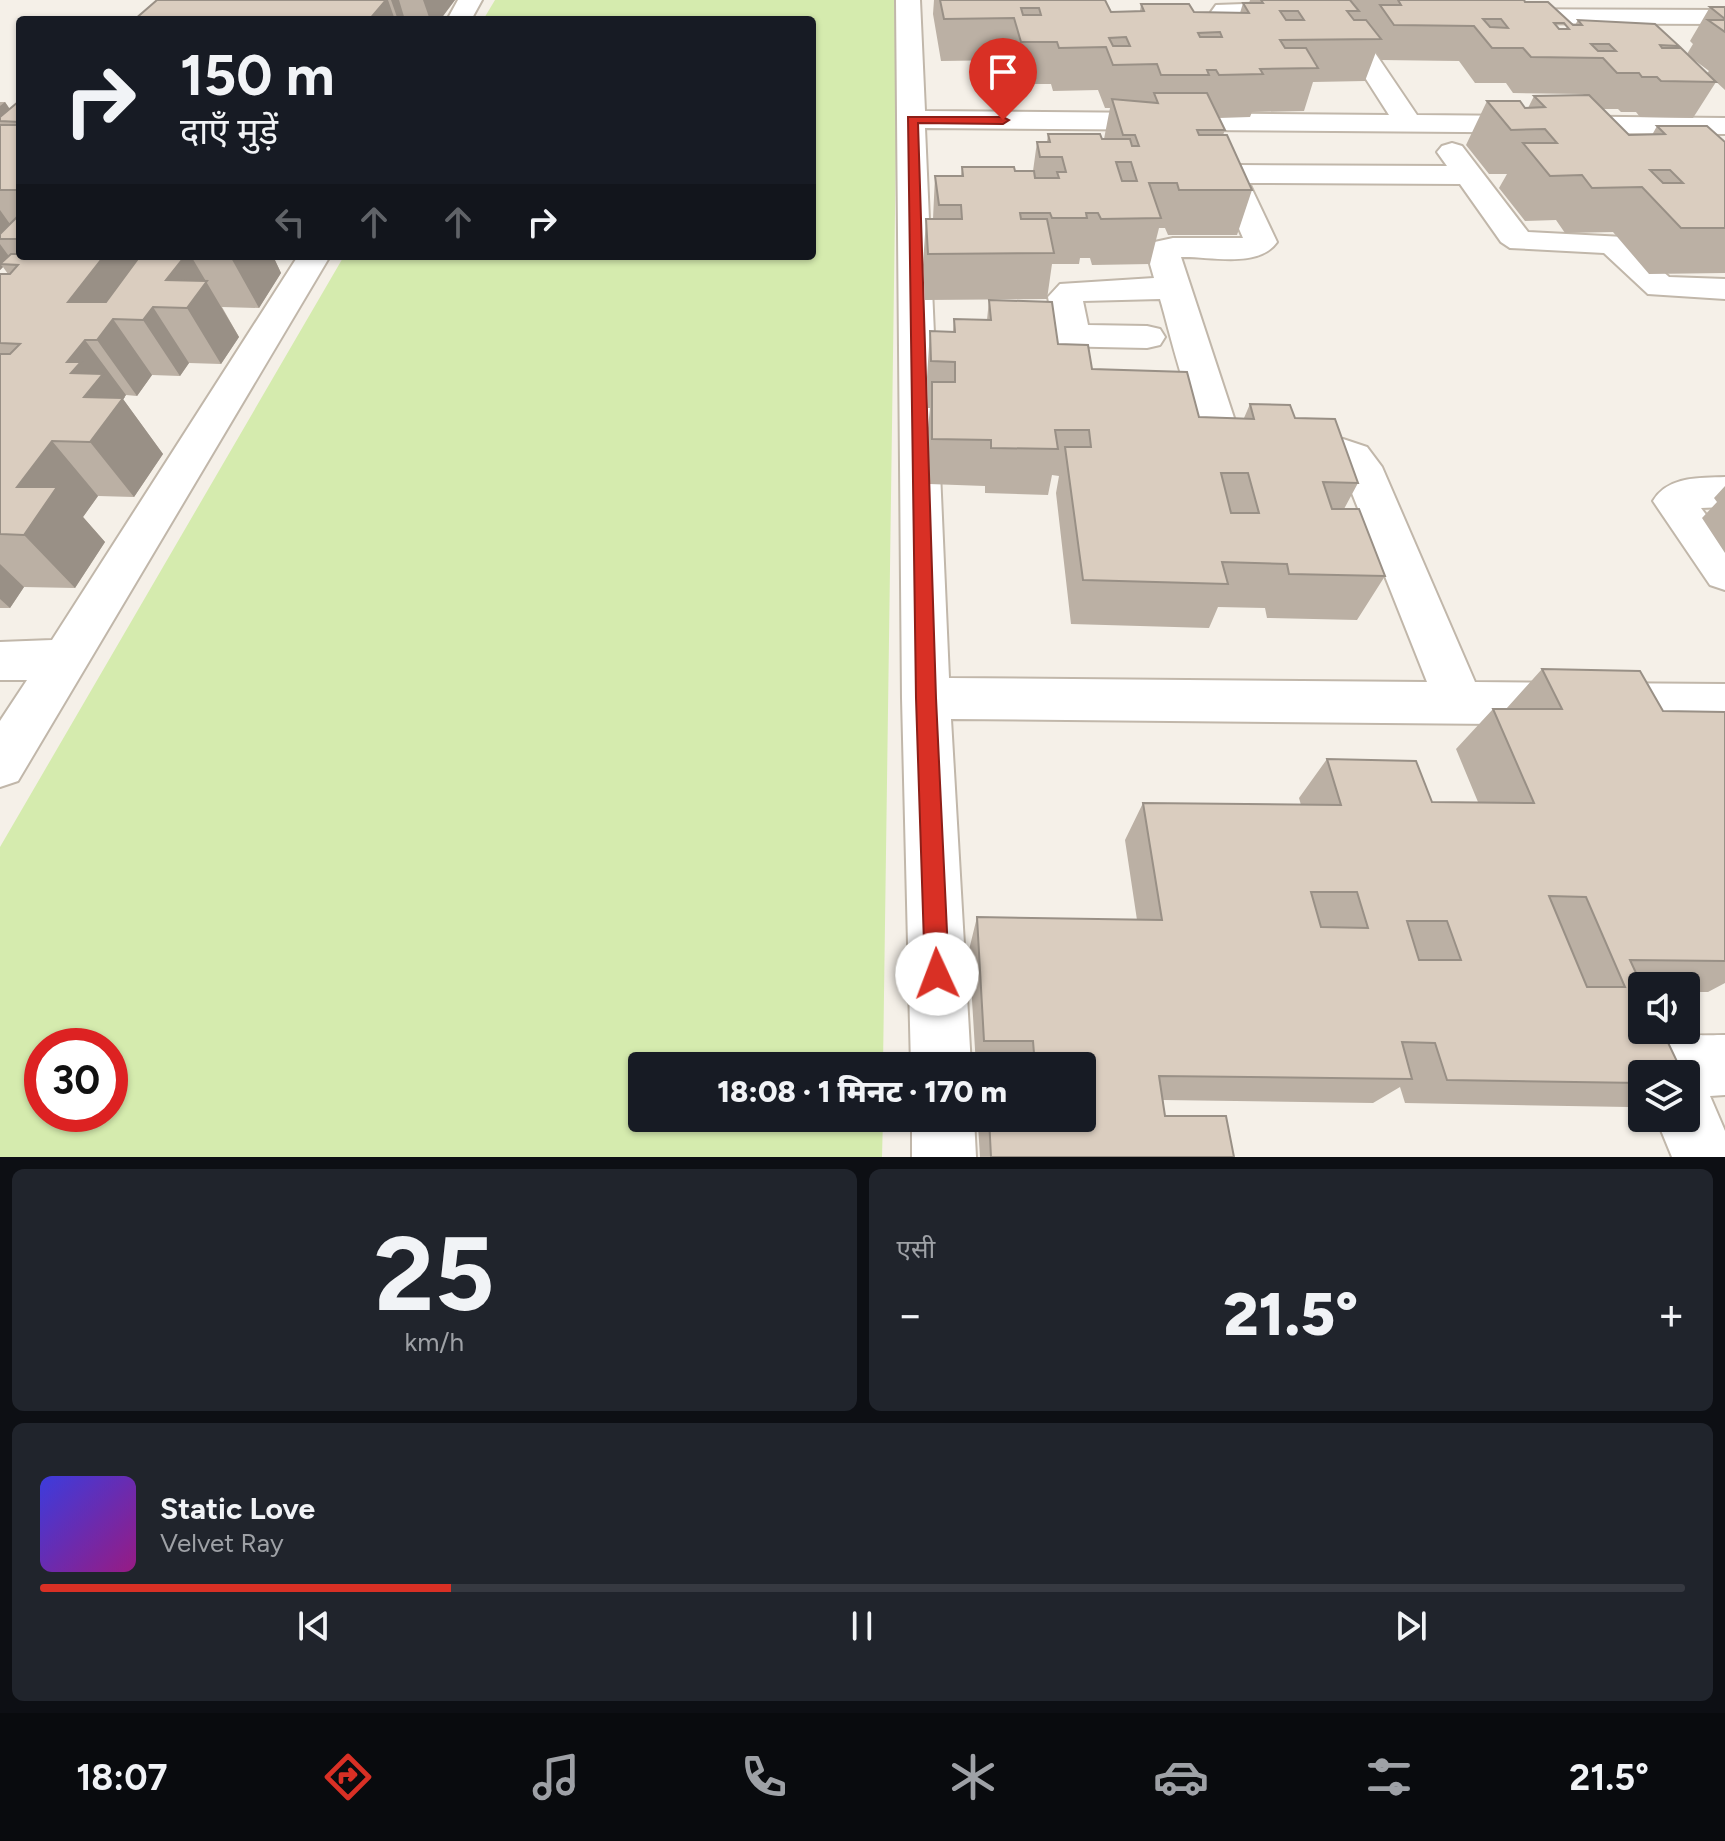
<!DOCTYPE html>
<html lang="hi">
<head>
<meta charset="utf-8">
<style>
	:root { --surface:#171b24; --page:#20242c; --text:#f1f3f6; --muted:#9ea1a6; --line:#363941; --accent:#d93025 }
	body { margin:0; font-family:Figtree,"Noto Sans Devanagari",sans-serif; background:var(--page); color:var(--text); height:100vh; display:flex; flex-direction:column; font-size:30px; white-space:nowrap }
	* { box-sizing:border-box; margin:0 }
	p { font-size:26px; color:var(--muted) }
	.icon { flex:none; width:44px; height:44px; fill:none; stroke:currentColor; stroke-width:2; stroke-linecap:round; stroke-linejoin:round }
	.map { position:relative; height:1157px; overflow:hidden }
	.details { display:flex; flex-direction:column; gap:12px; padding:12px; background:#0d0f14; flex:1 }
	.details>* { flex:none }
	.hud { position:absolute; left:16px; top:16px; width:800px; height:244px; border-radius:8px; box-shadow:0 2px 6px #0004; background:#171b24; color:var(--text); overflow:hidden }
	.tools { position:absolute; left:1628px; top:972px; display:grid; gap:16px }
	.tools a { display:grid; place-items:center; width:72px; height:72px; border-radius:8px; background:var(--surface); box-shadow:0 2px 6px #0004; font-size:40px }
	.speed { position:absolute; left:24px; top:1028px; display:flex; gap:16px; font-size:40px; font-weight:700; text-align:center }
	.speed>* { display:grid; place-content:center; width:104px; height:104px; border-radius:50%; background:var(--surface); box-shadow:0 2px 6px #0004; line-height:1 }
	.speed .limit { border:12px solid #d22; background:#fff; color:#111 }
	.pin { position:absolute; display:grid; place-items:center; width:68px; height:68px; color:#fff; margin:-82px -34px; border-radius:50% 50% 50% 0; rotate:-45deg; box-shadow:0 0 8px #0007 }
	.pin .icon { rotate:45deg }
	.me { position:absolute; width:88px; margin:-44px; rotate:358deg; stroke-linejoin:round; filter:drop-shadow(0 0 6px #0008) }
	.turn { display:flex; align-items:center; gap:28px; height:168px; padding:0 32px; font-size:36px }
	.turn .icon { width:104px; height:104px; stroke-width:2.5 }
	.turn b { display:block; font-size:56px; line-height:68px }
	.lanes { display:flex; align-items:center; height:76px; padding:0 32px; background:#0003; justify-content:center; gap:40px; direction:ltr }
	.lanes .off { opacity:.35 }
	.big { font-size:60px; font-weight:800; line-height:1.1 }
	.details .widget { flex:1; display:flex; flex-direction:column; justify-content:center; gap:12px; min-width:0; padding:0 28px; border-radius:12px; background:var(--page) }
	.details .dial { align-items:center; gap:0 }
	.dial b { font-size:104px; line-height:1 }
	.song { display:flex; align-items:center; gap:24px }
	.cover { width:96px; height:96px; border-radius:12px; background:linear-gradient(135deg,hsl(240 70% 55%),hsl(310 70% 35%)) }
	.played { height:8px; border-radius:4px; background:linear-gradient(90deg,var(--accent) 25%,var(--line) 25%) }
	.keys { display:flex; justify-content:space-around; direction:ltr }
	.heat { display:flex; justify-content:space-between; align-items:center; font-size:44px; direction:ltr }
	.details .tiles { flex:1; display:grid; gap:12px; grid-template-columns:1fr 1fr }
	.widget:last-child { grid-column:span 2 }
	.trip { position:absolute; left:628px; top:1052px; width:468px; height:80px; border-radius:8px; background:var(--surface); box-shadow:0 2px 6px #0004; font-weight:800; line-height:80px; text-align:center }
	.dock { display:flex; height:128px; justify-content:space-around; align-items:center; background:#090b0e; color:var(--muted) }
	.dock .icon { width:56px; height:56px }
	.dock .on { color:var(--accent) }
	.dock b { font-size:36px; color:var(--text) }
	.map>svg:first-child { display:block }
	.green { fill:#d5ebae; fill-rule:evenodd }
	.lines { fill:none; stroke-linecap:round; stroke-linejoin:round }
	.minor-casing { stroke:#c1b7aa; stroke-width:4 }
	.minor { fill:#fff; fill-rule:evenodd }
	.wall { fill:#bbb0a4; fill-rule:evenodd }
	.shaded-wall { fill:#999086 }
	.building { fill:#dacdbf; stroke:#999086; stroke-width:2; fill-rule:evenodd }
	.route { fill:#d93025; stroke:#8d1f18; stroke-width:2 }
</style>
</head>
<body>
<div class="map">
<svg width="1725" height="1157" viewBox="0 0 1725 1157">
	<rect width="100%" height="100%" fill="#f5f0e8"/>
	<!-- green -->
	<path class="green" d="M 495,0 L 898,0 L 883,1066 L 642,1066 L 642,1118 L 883,1118 L 882,1157 L 0,1157 L 0,847 L 344,256 L 812,256 L 812,20 L 483,20 ZM 42,1046 L 110,1046 L 110,1114 L 42,1114 Z"/>
	<g class="lines">
		<defs>
			<path id="minor" d="M 458,0 L 482,0 L 471,20 L 447,20 Z
				M 896,0 L 920,0 L 925,111 L 1389,115 L 1325,15 L 1328,10 L 1346,10 L 1417,115 L 1725,118 L 1725,134 L 925,128 L 949,678 L 1427,682 L 1344,473 L 1338,466 C 1308,464 1241,465 1217,452 C 1194,439 1169,328 1160,299 L 1083,301 L 1088,325 L 1147,326 L 1160,329 L 1165,337 L 1160,345 L 1147,348 L 999,345 L 986,342 L 981,334 L 986,326 L 999,323 L 1053,324 L 1048,297 L 1060,284 L 1154,278 L 1146,250 L 1150,243 L 1173,238 L 1243,238 L 1217,178 L 1227,168 L 1238,165 L 1447,166 L 1437,152 L 1442,146 L 1452,143 L 1462,146 L 1528,232 L 1624,237 L 1669,277 L 1725,279 L 1725,299 L 1648,294 L 1604,253 L 1510,248 L 1501,242 L 1460,184 L 1249,183 L 1277,242 C 1258,269 1209,256 1181,257 L 1237,427 L 1242,431 L 1343,439 L 1367,447 L 1382,467 L 1475,682 L 1725,684 L 1725,726 L 951,719 L 971,1066 L 911,1066 L 902,698 Z
				M 1439,0 L 1464,0 L 1472,9 L 1725,10 L 1725,24 L 1465,23 L 1456,21 Z
				M 1299,2 L 1308,4 L 1311,9 L 1308,14 L 1237,17 L 1244,33 L 1240,38 L 1184,39 L 1180,34 L 1184,29 L 1216,26 L 1211,12 L 1216,5 Z
				M 298,256 L 330,256 L 18,781 L 0,787 L 0,721 L 27,680 L 0,680 L 0,642 L 52,640 Z
				M 1725,477 L 1725,507 L 1701,508 L 1725,540 L 1725,590 L 1710,585 L 1653,501 C 1668,476 1699,478 1725,477 Z
				M 1725,1035 L 1725,1095 L 1710,1096 L 1725,1131 L 1725,1157 L 1672,1157 L 1656,1118 L 1686,1118 L 1686,1074 L 1645,1074 C 1664,1030 1682,1036 1725,1035 Z
				M 912,1118 L 974,1118 L 976,1157 L 912,1157 Z"/>
		</defs>
		<!-- minor casing -->
		<use href="#minor" class="minor-casing"/>
		<!-- minor -->
		<use href="#minor" class="minor"/>
	</g>
	<!-- wall -->
	<path class="wall" d="M 157,0 L 455,0 L 440,20 L 134,20 Z
		M 934,0 L 1105,0 L 1111,12 L 1140,11 L 1141,4 L 1194,12 L 1240,13 L 1243,3 L 1249,3 L 1250,0 L 1524,0 L 1573,25 L 1575,25 L 1578,20 L 1679,46 L 1677,48 L 1687,54 L 1693,44 L 1690,41 L 1710,7 L 1725,7 L 1725,90 L 1713,79 L 1716,82 L 1693,118 L 1640,117 L 1636,112 L 1621,112 L 1618,109 L 1603,109 L 1629,135 L 1652,135 L 1657,126 L 1725,142 L 1725,273 L 1649,274 L 1613,232 L 1565,233 L 1556,220 L 1525,221 L 1499,188 L 1507,174 L 1489,174 L 1466,145 L 1487,101 L 1528,108 L 1534,96 L 1584,95 L 1583,94 L 1513,93 L 1506,83 L 1475,83 L 1459,61 L 1381,60 L 1376,52 L 1365,81 L 1313,82 L 1304,111 L 1252,112 L 1250,117 L 1219,118 L 1225,130 L 1223,135 L 1252,190 L 1237,235 L 1168,235 L 1165,228 L 1159,228 L 1150,264 L 1092,265 L 1090,258 L 1080,258 L 1079,264 L 1052,264 L 1047,299 L 925,300 L 923,265 L 926,219 L 933,219 L 935,176 L 961,176 L 962,167 L 1015,171 L 1033,171 L 1037,142 L 1047,142 L 1048,134 L 1104,139 L 1110,108 L 1105,108 L 1098,90 L 1053,91 L 1051,84 L 1016,84 L 1009,60 L 941,61 L 933,14 ZM 1554,23 L 1564,23 L 1569,29 L 1559,29 ZM 1689,56 L 1709,71 L 1707,73 Z
		M 0,102 L 5,102 L 10,109 L 20,102 L 20,256 L 273,256 L 281,273 L 259,308 L 222,307 L 239,337 L 221,364 L 189,363 L 180,376 L 152,375 L 137,396 L 126,395 L 123,399 L 163,454 L 134,497 L 98,496 L 83,517 L 105,542 L 75,588 L 24,587 L 10,608 L 0,608 L 0,274 L 8,274 L 3,267 L 0,270 Z
		M 989,300 L 1058,344 L 1092,369 L 1199,417 L 1244,418 L 1250,404 L 1295,418 L 1358,483 L 1344,509 L 1385,576 L 1357,620 L 1267,618 L 1265,608 L 1218,607 L 1209,628 L 1071,624 L 1056,493 L 1059,476 L 1052,475 L 1048,495 L 985,493 L 985,486 L 929,484 L 928,428 L 930,408 L 928,408 L 927,377 L 930,331 L 953,331 L 954,319 L 987,320 Z
		M 1725,486 L 1725,553 L 1702,518 L 1717,502 L 1714,498 Z
		M 1542,669 L 1663,711 L 1725,712 L 1725,983 L 1708,992 L 1686,992 L 1686,986 L 1642,986 L 1642,1101 L 1628,1107 L 1405,1103 L 1400,1087 L 1373,1103 L 1163,1100 L 1165,1116 L 1234,1157 L 980,1157 L 978,1125 L 981,1118 L 1082,1118 L 1082,1066 L 976,1066 L 969,950 L 977,917 L 1137,920 L 1125,840 L 1143,803 L 1301,805 L 1299,798 L 1327,759 L 1432,802 L 1478,802 L 1456,749 L 1493,709 L 1506,709 Z"/>
	<!-- shaded-wall -->
	<path class="shaded-wall" d="M 386,0 L 388,0 L 395,20 L 369,20 Z
		M 391,0 L 399,0 L 405,20 L 398,20 Z
		M 423,0 L 455,0 L 440,20 L 430,20 Z
		M 5,102 L 18,122 L 0,121 L 0,106 Z
		M 0,210 L 20,238 L 0,239 Z
		M 0,244 L 11,259 L 0,264 L 3,267 L 0,270 Z
		M 104,256 L 140,256 L 113,319 L 152,375 L 137,396 L 97,340 L 68,302 Z
		M 185,256 L 191,256 L 239,337 L 221,364 L 187,308 L 166,280 Z
		M 230,256 L 273,256 L 281,273 L 259,308 Z
		M 153,307 L 189,363 L 180,376 L 143,320 Z
		M 85,340 L 126,395 L 123,399 L 163,454 L 134,497 L 90,442 L 67,362 Z
		M 52,441 L 98,496 L 83,517 L 105,542 L 75,588 L 24,535 L 17,487 Z
		M 0,564 L 24,587 L 10,608 L 0,599 Z"/>
	<!-- building -->
	<path class="building" d="M 157,0 L 386,0 L 369,20 L 134,20 Z
		M 940,0 L 1105,0 L 1111,12 L 1144,11 L 1141,4 L 1189,4 L 1194,12 L 1249,13 L 1243,3 L 1263,3 L 1261,0 L 1350,0 L 1359,11 L 1347,11 L 1354,20 L 1366,20 L 1381,39 L 1280,40 L 1285,48 L 1306,48 L 1318,68 L 1260,69 L 1263,74 L 1219,75 L 1216,70 L 1207,70 L 1209,75 L 1161,75 L 1157,64 L 1113,65 L 1106,47 L 1059,48 L 1057,42 L 1021,42 L 1014,18 L 944,19 ZM 1021,8 L 1039,8 L 1041,15 L 1023,15 ZM 1280,11 L 1298,11 L 1304,20 L 1286,20 ZM 1220,32 L 1222,37 L 1200,37 L 1198,33 ZM 1126,37 L 1130,46 L 1113,46 L 1109,38 Z
		M 1398,0 L 1524,0 L 1525,2 L 1548,2 L 1573,25 L 1582,25 L 1578,20 L 1655,24 L 1679,46 L 1660,45 L 1662,48 L 1681,48 L 1716,82 L 1661,81 L 1657,77 L 1642,77 L 1639,73 L 1617,73 L 1603,58 L 1531,57 L 1523,48 L 1492,48 L 1474,26 L 1394,25 L 1380,5 L 1401,5 ZM 1483,19 L 1501,19 L 1508,28 L 1490,27 ZM 1554,23 L 1564,23 L 1569,29 L 1559,29 ZM 1591,44 L 1609,44 L 1616,51 L 1598,51 Z
		M 1710,7 L 1725,7 L 1725,19 Z
		M 1708,20 L 1725,20 L 1725,32 Z
		M 1154,93 L 1207,93 L 1225,130 L 1197,130 L 1199,135 L 1227,135 L 1252,190 L 1179,190 L 1177,183 L 1149,183 L 1161,218 L 1101,219 L 1098,213 L 1086,213 L 1087,218 L 1052,218 L 1050,213 L 1020,213 L 1021,219 L 1047,219 L 1054,253 L 928,254 L 926,219 L 962,219 L 961,205 L 939,205 L 935,176 L 963,176 L 962,167 L 1014,167 L 1015,171 L 1034,171 L 1035,178 L 1059,178 L 1057,172 L 1066,172 L 1062,157 L 1040,157 L 1037,142 L 1050,142 L 1048,134 L 1100,134 L 1102,139 L 1130,139 L 1132,146 L 1139,146 L 1135,135 L 1123,135 L 1112,99 L 1158,103 ZM 1116,162 L 1131,162 L 1137,181 L 1122,181 Z
		M 1589,95 L 1629,135 L 1665,134 L 1657,126 L 1707,126 L 1725,142 L 1725,228 L 1681,228 L 1642,187 L 1592,188 L 1582,175 L 1550,176 L 1523,143 L 1557,143 L 1545,129 L 1511,130 L 1487,101 L 1520,101 L 1525,108 L 1545,107 L 1534,96 ZM 1650,170 L 1670,170 L 1683,183 L 1663,183 Z
		M 18,102 L 20,102 L 20,122 L 0,121 L 0,117 Z
		M 0,125 L 20,125 L 20,190 L 0,190 Z
		M 20,214 L 20,239 L 0,239 L 0,234 Z
		M 11,254 L 20,254 L 20,256 L 104,256 L 68,302 L 106,302 L 140,256 L 185,256 L 166,280 L 207,281 L 187,308 L 153,307 L 143,320 L 113,319 L 97,340 L 85,340 L 67,362 L 81,362 L 71,373 L 103,374 L 84,397 L 123,398 L 90,442 L 52,441 L 17,487 L 57,487 L 24,535 L 0,534 L 0,354 L 10,354 L 20,344 L 0,343 L 0,274 L 10,274 L 18,265 L 0,264 Z
		M 989,300 L 1052,302 L 1058,344 L 1088,345 L 1092,369 L 1187,372 L 1199,417 L 1254,419 L 1250,404 L 1290,405 L 1295,418 L 1335,419 L 1358,483 L 1323,482 L 1332,509 L 1359,509 L 1385,576 L 1289,574 L 1287,564 L 1222,562 L 1228,584 L 1083,580 L 1065,447 L 1091,447 L 1089,430 L 1055,430 L 1058,449 L 991,448 L 991,440 L 932,439 L 932,382 L 955,382 L 955,362 L 931,361 L 930,331 L 955,332 L 954,319 L 991,320 ZM 1221,473 L 1248,473 L 1259,513 L 1231,513 Z
		M 1542,669 L 1640,671 L 1663,711 L 1725,712 L 1725,961 L 1630,960 L 1642,986 L 1642,1030 L 1662,1030 L 1683,1074 L 1642,1074 L 1642,1083 L 1447,1080 L 1435,1043 L 1402,1042 L 1412,1079 L 1159,1076 L 1165,1116 L 1226,1116 L 1234,1157 L 991,1157 L 989,1118 L 1082,1118 L 1082,1066 L 1035,1066 L 1033,1041 L 984,1041 L 977,917 L 1162,920 L 1143,803 L 1341,805 L 1327,759 L 1416,761 L 1432,802 L 1534,803 L 1493,709 L 1562,709 ZM 1311,892 L 1357,892 L 1368,928 L 1321,927 ZM 1549,896 L 1586,897 L 1625,987 L 1587,987 ZM 1407,921 L 1447,921 L 1461,960 L 1419,960 Z"/>
	<!-- route -->
	<path class="route" d="M 908,117 L 1003,117 L 1009,120 L 1003,124 L 918,123 L 936,698 L 949,974 L 946,982 L 937,986 L 929,982 L 925,974 L 916,698 Z"/>
</svg>
<div class="tools">
<a><svg class="icon" aria-label="sound" viewBox="0 0 24 24"><path d="M4 9h4l5-4v14l-5-4H4zM17 9q2 3 0 6"/></svg></a>
<a><svg class="icon" aria-label="layers" viewBox="0 0 24 24"><path d="M12 4l9 5-9 5-9-5zM3 14l9 5 9-5"/></svg></a>
</div>
<div class="speed"><div class="limit">30</div></div>
<div class="pin" style="left:1003px;top:120px;background:#d93025"><svg class="icon" aria-label="arrive" viewBox="0 0 24 24"><path d="M6 21V4h12l-3 4 3 4H6"/></svg></div>
<svg class="me" style="left:937px;top:974px" viewBox="-20 -20 40 40"><circle r="19" fill="#fff"/><path d="M0-13L10 11 0 6-10 11z" fill="#d93025"/></svg>
<div class="trip">18:08 · 1 मिनट · 170 m</div>
<div class="hud">
<div class="turn"><svg class="icon" aria-label="right" viewBox="0 0 24 24"><path d="M7 20v-9h11M14 6l5 5-5 5"/></svg><div><b>150 m</b>दाएँ मुड़ें</div></div>
<div class="lanes"><svg class="icon off" aria-label="left" viewBox="0 0 24 24"><path d="M17 20v-9H6M10 6l-5 5 5 5"/></svg><svg class="icon off" aria-label="ahead" viewBox="0 0 24 24"><path d="M12 20V5M6 11l6-6 6 6"/></svg><svg class="icon off" aria-label="ahead" viewBox="0 0 24 24"><path d="M12 20V5M6 11l6-6 6 6"/></svg><svg class="icon" aria-label="right" viewBox="0 0 24 24"><path d="M7 20v-9h11M14 6l5 5-5 5"/></svg></div>
</div>
</div>
<section class="details">
<div class="tiles">
<div class="widget dial"><b>25</b><p>km/h</p></div>
<div class="widget"><p>एसी</p>
<div class="heat"><a>−</a><b class="big">21.5°</b><a>+</a></div>
</div>
<div class="widget">
<div class="song"><i class="cover"></i><div><b>Static Love</b><p>Velvet Ray</p></div></div>
<div class="played"></div>
<div class="keys"><svg class="icon" aria-label="previous" viewBox="0 0 24 24"><path d="M18 5L8 12l10 7zM5 5v14"/></svg><svg class="icon" aria-label="pause" viewBox="0 0 24 24"><path d="M8 5v14M16 5v14"/></svg><svg class="icon" aria-label="next" viewBox="0 0 24 24"><path d="M6 5l10 7-10 7zM19 5v14"/></svg></div>
</div>
</div>
</section>
<nav class="dock">
<b>18:07</b>
<svg class="icon on" aria-label="directions" viewBox="0 0 24 24"><path d="M12 3l9 9-9 9-9-9zM9 14v-3h6M13 9l2 2-2 2"/></svg>
<svg class="icon" aria-label="music" viewBox="0 0 24 24"><path d="M9 18V5l10-2v13"/><circle cx="6" cy="18" r="3"/><circle cx="16" cy="16" r="3"/></svg>
<svg class="icon" aria-label="phone" viewBox="0 0 24 24"><path d="M5 4h4l2 5-3 2q2 4 5 5l2-3 5 2v4C11 20 4 13 5 4z"/></svg>
<svg class="icon" aria-label="climate" viewBox="0 0 24 24"><path d="M12 3v18M4 7l16 10M4 17L20 7"/></svg>
<svg class="icon" aria-label="car" viewBox="0 0 24 24"><path d="M5 17H2v-5l4-1 3-4h7l3 4 3 1v5h-3M9 17h6M6 11h13"/><circle cx="7" cy="17" r="2"/><circle cx="17" cy="17" r="2"/></svg>
<svg class="icon" aria-label="filters" viewBox="0 0 24 24"><path d="M4 7h16M4 17h16"/><circle cx="9" cy="7" r="2"/><circle cx="15" cy="17" r="2"/></svg>
<b>21.5°</b>
</nav>
</body>
</html>
